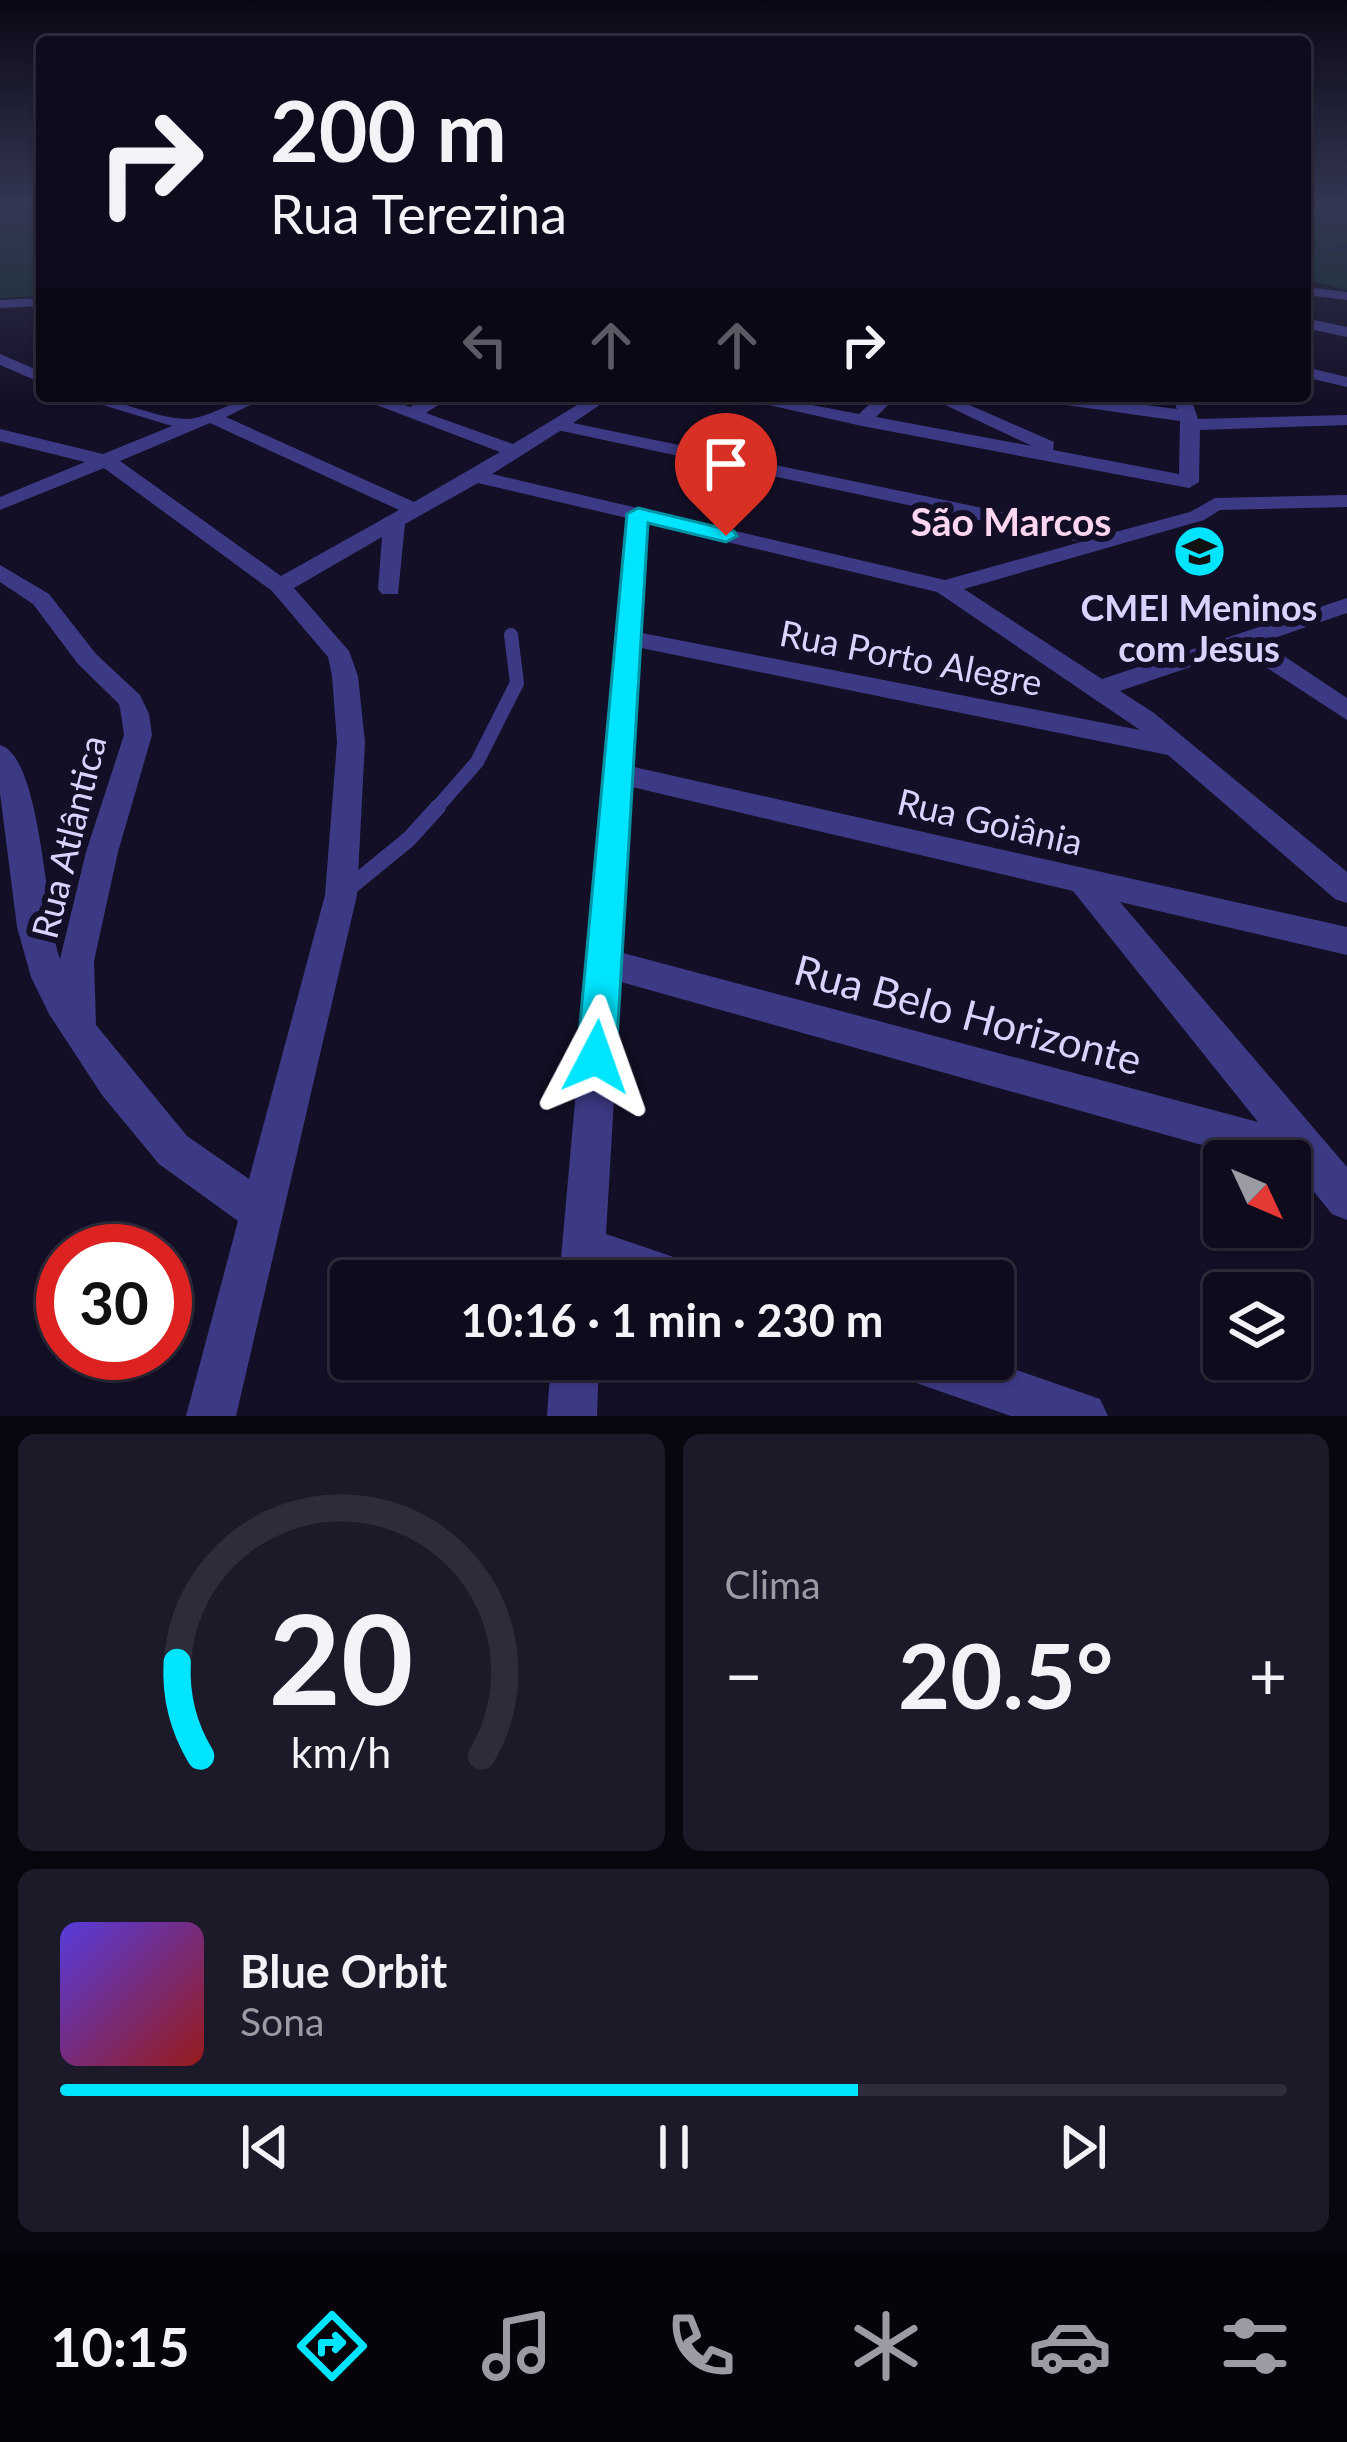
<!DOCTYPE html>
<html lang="pt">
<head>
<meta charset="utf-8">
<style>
	:root { --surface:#0e0b1c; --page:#1c1929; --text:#f1f3f6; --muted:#9b9ba3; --line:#2e2b3b; --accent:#00e5ff }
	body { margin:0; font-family:Lato,sans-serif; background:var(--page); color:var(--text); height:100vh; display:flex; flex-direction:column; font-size:45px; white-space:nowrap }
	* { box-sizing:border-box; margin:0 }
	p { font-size:39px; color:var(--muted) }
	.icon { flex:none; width:66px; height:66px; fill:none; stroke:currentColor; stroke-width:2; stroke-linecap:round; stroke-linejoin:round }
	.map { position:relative; height:1416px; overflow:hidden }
	.drawer { display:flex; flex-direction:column; gap:18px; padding:18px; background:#08060f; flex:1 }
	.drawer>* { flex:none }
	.banner { position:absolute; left:36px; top:36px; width:1275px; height:366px; border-radius:12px; box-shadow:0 3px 9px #0004,0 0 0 3px var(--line); background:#0e0b1c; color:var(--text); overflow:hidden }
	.needle { width:78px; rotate:134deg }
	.tools { position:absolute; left:1203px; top:1140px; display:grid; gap:24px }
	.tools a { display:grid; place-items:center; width:108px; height:108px; border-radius:12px; background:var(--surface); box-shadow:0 3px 9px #0004,0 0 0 3px var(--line); font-size:60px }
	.speed { position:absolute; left:36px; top:1224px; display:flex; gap:24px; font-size:60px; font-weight:700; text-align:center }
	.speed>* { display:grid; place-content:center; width:156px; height:156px; border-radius:50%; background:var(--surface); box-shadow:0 3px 9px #0004,0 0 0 3px var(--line); line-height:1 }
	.speed .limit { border:18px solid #d22; background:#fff; color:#111 }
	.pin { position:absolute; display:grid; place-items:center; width:102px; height:102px; color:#fff; margin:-123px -51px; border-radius:50% 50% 50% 0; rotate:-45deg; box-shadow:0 0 12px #0007 }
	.pin .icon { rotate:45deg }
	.me { position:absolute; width:132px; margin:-66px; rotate:4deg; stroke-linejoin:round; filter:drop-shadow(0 0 9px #0008) }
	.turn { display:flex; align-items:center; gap:42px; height:252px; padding:0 36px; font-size:54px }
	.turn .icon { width:156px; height:156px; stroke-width:2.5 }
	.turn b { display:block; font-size:84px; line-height:102px }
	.lanes { display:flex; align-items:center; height:114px; padding:0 36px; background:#0003; justify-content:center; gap:60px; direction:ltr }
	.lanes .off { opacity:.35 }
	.big { font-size:90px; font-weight:700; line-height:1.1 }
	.drawer .tile { flex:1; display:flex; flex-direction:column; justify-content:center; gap:18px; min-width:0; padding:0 42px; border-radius:18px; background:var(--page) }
	.drawer .dial { align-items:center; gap:0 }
	.dial svg { height:312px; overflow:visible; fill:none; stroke:var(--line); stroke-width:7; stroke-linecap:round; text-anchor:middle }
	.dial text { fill:var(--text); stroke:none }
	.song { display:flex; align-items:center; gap:36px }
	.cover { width:144px; height:144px; border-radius:18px; background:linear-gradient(135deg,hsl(250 70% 55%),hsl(0 70% 35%)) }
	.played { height:12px; border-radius:6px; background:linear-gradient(90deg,var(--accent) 65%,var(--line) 65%) }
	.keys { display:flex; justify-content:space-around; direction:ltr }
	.heat { display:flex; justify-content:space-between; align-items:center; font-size:66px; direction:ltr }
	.drawer .tiles { flex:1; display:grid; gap:18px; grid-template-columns:1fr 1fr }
	.tile:last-child { grid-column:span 2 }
	.trip { position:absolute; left:330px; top:1260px; width:684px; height:120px; border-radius:12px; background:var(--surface); box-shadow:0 3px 9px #0004,0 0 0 3px var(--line); font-weight:700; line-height:120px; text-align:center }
	.dock { display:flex; height:192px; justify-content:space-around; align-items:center; background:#06040b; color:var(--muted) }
	.dock .icon { width:84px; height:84px }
	.dock .selected { color:var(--accent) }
	.dock b { font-size:54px; color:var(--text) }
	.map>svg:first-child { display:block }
	.green { fill:#12302f }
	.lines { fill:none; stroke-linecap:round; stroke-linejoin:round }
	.stream { stroke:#0a1f44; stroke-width:3 }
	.service-far1 { stroke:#3d3a85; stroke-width:14 }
	.service { stroke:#3d3a85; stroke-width:16 }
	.minor { fill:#3d3a85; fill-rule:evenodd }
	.route { fill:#00e5ff; stroke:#0095a6; stroke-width:3 }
	.labels { text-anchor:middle; stroke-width:12; stroke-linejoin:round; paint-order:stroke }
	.poi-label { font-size:36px; font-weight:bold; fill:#d9d4ff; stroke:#130f26 }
	.street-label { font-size:36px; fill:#d9d4ff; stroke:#130f26 }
	.far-district-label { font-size:39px; font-weight:bold; fill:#ffd6f0; stroke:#130f26 }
	.near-street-label { font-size:42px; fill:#d9d4ff; stroke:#130f26 }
</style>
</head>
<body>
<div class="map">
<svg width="1347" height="1416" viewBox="0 0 1347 1416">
	<rect width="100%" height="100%" fill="#130f26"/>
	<!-- green -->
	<path class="green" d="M 0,205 L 42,205 L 42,296 L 0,298 Z
		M 1305,205 L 1347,205 L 1347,290 L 1305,279 Z"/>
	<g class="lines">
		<!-- stream -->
		<path class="stream" d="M 0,207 L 42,210
			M 1305,253 L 1347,247"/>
		<!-- service-far1 -->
		<path class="service-far1" d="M 435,810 L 477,762 L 517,683 L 511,635"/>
		<!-- service -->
		<path class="service" d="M 343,893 L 409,839 L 438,807"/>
		<!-- minor -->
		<path class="minor" d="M 1305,287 L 1347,292 L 1347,300 L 1305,295 Z
			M 42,298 L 42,306 L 0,308 L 0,300 Z
			M 1305,318 L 1347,327 L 1347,337 L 1305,328 Z
			M 0,354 L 42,372 L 42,383 L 0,365 Z
			M 1305,367 L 1347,377 L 1347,387 L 1305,377 Z
			M 73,396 C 116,396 152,418 186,419 C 209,419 236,396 269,396 L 226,417 L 414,502 L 500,452 L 353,396 L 378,396 L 410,407 L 430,396 L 452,396 L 426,413 L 513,444 L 592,396 L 613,396 L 573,423 L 1108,534 L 1190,512 L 1215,498 L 1347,495 L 1347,507 L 1220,510 L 1204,520 L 964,589 L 1102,679 L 1347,598 L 1347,613 L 1263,642 L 1347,698 L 1347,720 L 1240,650 L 1120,691 L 1154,713 L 1347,872 L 1347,903 L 1335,899 L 1168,755 L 641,648 L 634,767 L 1347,927 L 1347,955 L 1120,902 L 1347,1167 L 1347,1220 L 1332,1214 L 1298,1172 L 1290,1170 L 1290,1161 L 1259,1161 L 621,982 L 606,1234 L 697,1265 L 703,1281 L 615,1281 L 604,1277 L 603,1281 L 559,1281 L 627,518 L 478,483 L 405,524 L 398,594 L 382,594 L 378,589 L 382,537 L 294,588 L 349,651 L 358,676 L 365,742 L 357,895 L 236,1416 L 186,1416 L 238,1221 L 159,1164 L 102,1095 L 49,1014 L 31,977 L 17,927 L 0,793 L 0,745 C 42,757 45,918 60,959 L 86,852 L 124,735 L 121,714 L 119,704 L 78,664 L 33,604 L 0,582 L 0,565 L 49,594 L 96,654 L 140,695 L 149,714 L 152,735 L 118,852 L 94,961 L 96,1025 L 187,1136 L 249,1179 L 325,895 L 337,742 L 332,676 L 328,657 L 272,591 L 104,468 L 0,510 L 0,497 L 85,462 L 0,441 L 0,429 L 103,454 L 172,426 ZM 210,423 L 399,510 L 281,576 L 120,461 ZM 560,431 L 562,431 L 1081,542 L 945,580 L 492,474 ZM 648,523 L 937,592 L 1140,730 L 642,633 ZM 632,787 L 1073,891 L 1258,1122 L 623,953 Z
			M 729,396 L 765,396 L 859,414 L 878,396 L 897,396 L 876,417 L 1032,446 L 926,396 L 949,396 L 1054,442 L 1053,450 L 1179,474 L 1180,421 L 1037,401 L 1028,396 L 1076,396 L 1177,409 L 1172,396 L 1190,396 L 1198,419 L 1347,415 L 1347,425 L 1200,430 L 1199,482 L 1189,488 L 862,426 Z
			M 551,1359 L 599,1359 L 597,1416 L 547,1416 Z
			M 889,1359 L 985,1359 L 1100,1399 L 1108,1416 L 1011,1416 L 896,1376 Z"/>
	</g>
	<!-- sky -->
	<linearGradient id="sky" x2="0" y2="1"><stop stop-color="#0a0815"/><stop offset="0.51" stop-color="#333752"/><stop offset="1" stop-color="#333752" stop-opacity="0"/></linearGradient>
	<rect width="1347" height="404" fill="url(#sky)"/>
	<!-- route -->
	<path class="route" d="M 638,508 L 734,531 L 737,536 L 726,542 L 648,523 L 616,1057 L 610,1069 L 596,1074 L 583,1069 L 577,1057 L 627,514 Z"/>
	<!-- icons -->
	<defs>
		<symbol id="school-disc" viewBox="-11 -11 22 22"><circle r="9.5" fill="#00e5ff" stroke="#130f26"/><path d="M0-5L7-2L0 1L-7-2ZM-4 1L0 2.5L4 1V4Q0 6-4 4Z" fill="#111"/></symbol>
	</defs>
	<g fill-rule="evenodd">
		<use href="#school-disc" x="1170" y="522" width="59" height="59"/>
	</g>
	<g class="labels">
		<!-- poi labels -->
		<g class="poi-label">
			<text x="1199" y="621">CMEI Meninos<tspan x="1199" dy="41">com Jesus</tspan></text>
		</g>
		<!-- street labels -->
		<g class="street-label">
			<text transform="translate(911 658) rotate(11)" y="13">Rua Porto Alegre</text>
			<text transform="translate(990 822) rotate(13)" y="13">Rua Goiânia</text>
			<text transform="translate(69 837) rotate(-76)" y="13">Rua Atlântica</text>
		</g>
		<!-- far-district labels -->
		<g class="far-district-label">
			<text x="1011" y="536">São Marcos</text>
		</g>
		<!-- near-street labels -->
		<g class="near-street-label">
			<text transform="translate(968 1015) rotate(15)" y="15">Rua Belo Horizonte</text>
		</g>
	</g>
</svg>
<div class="tools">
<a><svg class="needle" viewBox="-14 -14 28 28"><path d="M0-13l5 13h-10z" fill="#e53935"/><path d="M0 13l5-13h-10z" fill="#9b9ba3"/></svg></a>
<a><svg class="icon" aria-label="layers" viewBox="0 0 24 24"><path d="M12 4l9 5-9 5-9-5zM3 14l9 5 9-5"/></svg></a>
</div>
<div class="speed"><div class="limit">30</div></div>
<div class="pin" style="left:726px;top:536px;background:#d93025"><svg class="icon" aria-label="arrive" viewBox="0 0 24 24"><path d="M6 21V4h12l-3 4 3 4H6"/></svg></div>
<svg class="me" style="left:596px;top:1057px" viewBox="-20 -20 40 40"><path d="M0-17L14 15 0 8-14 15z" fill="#00e5ff" stroke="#fff" stroke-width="4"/></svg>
<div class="trip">10:16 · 1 min · 230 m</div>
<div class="banner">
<div class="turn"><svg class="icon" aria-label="right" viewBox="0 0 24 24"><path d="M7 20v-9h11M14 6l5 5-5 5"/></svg><div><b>200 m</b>Rua Terezina</div></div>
<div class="lanes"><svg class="icon off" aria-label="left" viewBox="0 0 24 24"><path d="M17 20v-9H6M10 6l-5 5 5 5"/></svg><svg class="icon off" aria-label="ahead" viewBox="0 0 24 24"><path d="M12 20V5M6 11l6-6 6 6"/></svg><svg class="icon off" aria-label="ahead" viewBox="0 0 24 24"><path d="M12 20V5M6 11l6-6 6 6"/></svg><svg class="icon" aria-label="right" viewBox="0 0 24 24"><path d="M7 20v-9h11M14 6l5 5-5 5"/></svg></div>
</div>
</div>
<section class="drawer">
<div class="tiles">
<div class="tile dial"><svg viewBox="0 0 100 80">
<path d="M14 69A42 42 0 1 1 86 69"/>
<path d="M14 69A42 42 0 0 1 8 45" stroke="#00e5ff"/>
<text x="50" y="56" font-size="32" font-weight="700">20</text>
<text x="50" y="72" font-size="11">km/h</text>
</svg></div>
<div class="tile"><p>Clima</p>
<div class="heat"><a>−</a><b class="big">20.5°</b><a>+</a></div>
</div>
<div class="tile">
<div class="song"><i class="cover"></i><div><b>Blue Orbit</b><p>Sona</p></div></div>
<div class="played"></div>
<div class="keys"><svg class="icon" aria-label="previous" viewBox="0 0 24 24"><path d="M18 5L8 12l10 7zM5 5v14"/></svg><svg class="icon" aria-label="pause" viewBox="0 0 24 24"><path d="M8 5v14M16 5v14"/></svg><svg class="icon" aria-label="next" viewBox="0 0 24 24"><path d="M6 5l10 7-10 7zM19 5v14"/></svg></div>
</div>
</div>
</section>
<nav class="dock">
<b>10:15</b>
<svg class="icon selected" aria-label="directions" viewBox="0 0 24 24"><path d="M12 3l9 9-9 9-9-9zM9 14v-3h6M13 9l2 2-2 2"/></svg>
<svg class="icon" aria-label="music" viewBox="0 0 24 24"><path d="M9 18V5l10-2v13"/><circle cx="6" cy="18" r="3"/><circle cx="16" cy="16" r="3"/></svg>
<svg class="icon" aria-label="phone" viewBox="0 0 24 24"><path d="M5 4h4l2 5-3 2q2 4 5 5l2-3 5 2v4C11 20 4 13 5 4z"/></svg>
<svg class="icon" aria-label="climate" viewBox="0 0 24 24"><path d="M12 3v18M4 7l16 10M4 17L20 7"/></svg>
<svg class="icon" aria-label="car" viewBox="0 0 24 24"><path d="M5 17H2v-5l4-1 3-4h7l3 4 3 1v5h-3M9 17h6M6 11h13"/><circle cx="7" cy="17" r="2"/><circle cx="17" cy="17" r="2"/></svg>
<svg class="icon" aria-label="filters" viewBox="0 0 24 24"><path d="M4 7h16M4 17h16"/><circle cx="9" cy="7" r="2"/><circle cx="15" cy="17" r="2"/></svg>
</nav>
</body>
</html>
